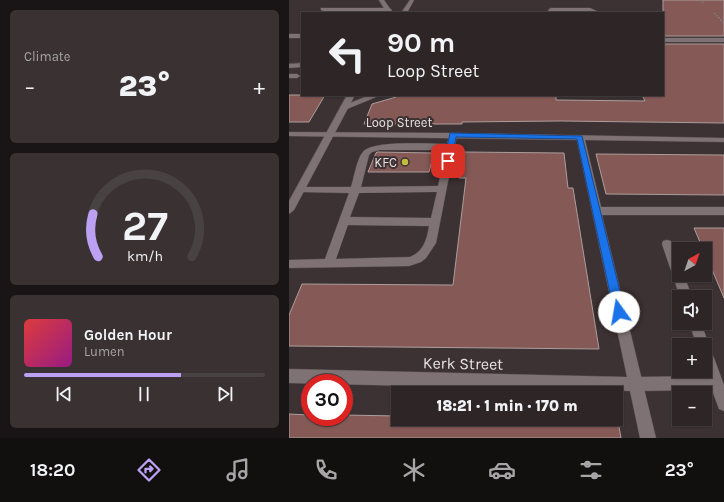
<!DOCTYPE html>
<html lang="en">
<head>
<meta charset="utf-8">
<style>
	:root { --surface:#2d2526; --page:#393132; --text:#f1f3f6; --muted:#a7a5a7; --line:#484243; --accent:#bca0f2 }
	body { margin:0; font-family:Karla,sans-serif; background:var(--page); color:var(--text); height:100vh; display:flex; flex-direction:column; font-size:15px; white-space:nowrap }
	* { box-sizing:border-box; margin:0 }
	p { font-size:13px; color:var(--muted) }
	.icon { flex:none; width:22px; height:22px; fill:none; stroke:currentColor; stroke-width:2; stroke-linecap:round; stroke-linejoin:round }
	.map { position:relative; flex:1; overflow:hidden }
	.panel { display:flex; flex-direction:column; gap:10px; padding:10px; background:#191415; width:289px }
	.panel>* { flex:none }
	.guide { position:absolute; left:12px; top:12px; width:363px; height:84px; border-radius:0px; box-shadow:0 1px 3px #0004,0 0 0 1px var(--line); background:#2d2526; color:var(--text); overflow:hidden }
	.needle { width:26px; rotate:40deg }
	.controls { position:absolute; left:383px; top:242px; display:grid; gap:8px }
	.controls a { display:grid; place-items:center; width:40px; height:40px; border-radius:0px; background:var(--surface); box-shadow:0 1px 3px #0004,0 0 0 1px var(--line); font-size:20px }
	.speed { position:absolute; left:12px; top:374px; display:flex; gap:8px; font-size:20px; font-weight:700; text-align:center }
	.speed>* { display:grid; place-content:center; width:52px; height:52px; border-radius:50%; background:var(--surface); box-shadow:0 1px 3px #0004,0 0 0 1px var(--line); line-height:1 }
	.speed .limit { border:6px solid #d22; background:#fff; color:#111 }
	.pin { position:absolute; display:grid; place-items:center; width:34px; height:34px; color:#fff; margin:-17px; border-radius:8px; box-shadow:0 2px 6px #0006 }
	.me { position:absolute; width:44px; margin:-22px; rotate:347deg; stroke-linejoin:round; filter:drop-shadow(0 0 3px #0008) }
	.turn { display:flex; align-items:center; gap:14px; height:84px; padding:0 20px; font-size:18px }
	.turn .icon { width:52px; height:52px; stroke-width:2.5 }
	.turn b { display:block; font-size:28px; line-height:34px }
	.big { font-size:30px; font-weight:800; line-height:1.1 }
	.panel .tile { flex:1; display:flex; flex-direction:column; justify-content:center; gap:6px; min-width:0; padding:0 14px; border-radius:6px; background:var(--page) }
	.panel .dial { align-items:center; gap:0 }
	.dial svg { height:104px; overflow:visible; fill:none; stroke:var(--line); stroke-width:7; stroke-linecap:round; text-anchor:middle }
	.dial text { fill:var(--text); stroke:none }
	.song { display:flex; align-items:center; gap:12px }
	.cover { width:48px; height:48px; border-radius:6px; background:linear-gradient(135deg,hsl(0 70% 55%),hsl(310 70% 35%)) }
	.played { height:4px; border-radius:2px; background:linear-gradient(90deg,var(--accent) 65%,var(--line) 65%) }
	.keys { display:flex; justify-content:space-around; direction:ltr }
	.heat { display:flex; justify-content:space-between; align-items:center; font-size:22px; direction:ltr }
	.trip { position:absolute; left:102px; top:386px; width:232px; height:40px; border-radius:0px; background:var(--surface); box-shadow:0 1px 3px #0004,0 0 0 1px var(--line); font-weight:800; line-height:40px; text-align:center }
	.menu { display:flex; height:64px; justify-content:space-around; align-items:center; background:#120f0f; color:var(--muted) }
	.menu .icon { width:28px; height:28px }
	.menu .selected { color:var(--accent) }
	.menu b { font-size:18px; color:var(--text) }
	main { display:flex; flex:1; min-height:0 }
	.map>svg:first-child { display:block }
	.building { fill:#855a56; stroke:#ab9e9c }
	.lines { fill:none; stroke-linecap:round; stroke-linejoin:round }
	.lane-casing { stroke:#554d4f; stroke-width:1 }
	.street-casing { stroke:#554d4f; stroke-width:1 }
	.secondary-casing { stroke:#554d4f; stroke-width:1 }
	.path { stroke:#867d7f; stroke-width:1.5; stroke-dasharray:1.5 1.5; stroke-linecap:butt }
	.lane { fill:#7e7274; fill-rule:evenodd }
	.street { fill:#7e7274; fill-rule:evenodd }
	.secondary { fill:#7e7274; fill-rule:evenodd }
	.route { fill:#1a73e8; stroke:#114b97 }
	.poi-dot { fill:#c2bd3f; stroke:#3c3133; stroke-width:1.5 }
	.labels { text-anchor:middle; stroke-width:4; stroke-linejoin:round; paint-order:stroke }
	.street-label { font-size:13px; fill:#e8e1e3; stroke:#3c3133 }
	.poi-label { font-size:13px; fill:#e8e1e3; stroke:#3c3133; text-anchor:end }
	.near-street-label { font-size:16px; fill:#e8e1e3; stroke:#3c3133 }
</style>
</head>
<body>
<main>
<section class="panel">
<div class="tile"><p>Climate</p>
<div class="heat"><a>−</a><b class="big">23°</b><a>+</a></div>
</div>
<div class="tile dial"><svg viewBox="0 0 100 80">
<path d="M14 69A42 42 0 1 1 86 69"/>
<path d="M14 69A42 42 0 0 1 10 36" stroke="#bca0f2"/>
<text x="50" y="56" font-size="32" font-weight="700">27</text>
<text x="50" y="72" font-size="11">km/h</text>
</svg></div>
<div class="tile">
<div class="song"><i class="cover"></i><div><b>Golden Hour</b><p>Lumen</p></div></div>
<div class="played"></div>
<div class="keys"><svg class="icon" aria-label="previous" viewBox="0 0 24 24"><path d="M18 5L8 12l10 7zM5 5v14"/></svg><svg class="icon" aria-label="pause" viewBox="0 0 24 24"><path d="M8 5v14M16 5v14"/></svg><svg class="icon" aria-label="next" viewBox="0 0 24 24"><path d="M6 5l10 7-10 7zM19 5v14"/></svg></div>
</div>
</section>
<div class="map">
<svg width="435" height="438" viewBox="0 0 435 438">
	<rect width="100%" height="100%" fill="#3c3133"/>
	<!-- building -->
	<path class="building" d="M 374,0 L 435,0 L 435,36 L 374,36 Z
		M 374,44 L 435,44 L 435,123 L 271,121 L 173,122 L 173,124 L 75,124 L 83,104 L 107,97 L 108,95 L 267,95 L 267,100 L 356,101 L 353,95 L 374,95 Z
		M 0,95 L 36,95 L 20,122 L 0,122 Z
		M 174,152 L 275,153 L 279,188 L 284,188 L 310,349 L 0,346 L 0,315 L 13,284 L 164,285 L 177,178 L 170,178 Z
		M 87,153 L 88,152 L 145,153 L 140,172 L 79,172 Z
		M 307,154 L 435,155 L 435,195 L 317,194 Z
		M 405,228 L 435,228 L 435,298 L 416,253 L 416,249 L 414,249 Z
		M 0,414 L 21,415 L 21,417 L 55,417 L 55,415 L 109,416 L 109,419 L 329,421 L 332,438 L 0,438 Z"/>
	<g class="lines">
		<defs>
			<path id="lane" d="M 121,0 L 125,0 L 118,13 L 112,13 Z
				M 32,8 L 100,8 L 103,10 L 100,12 L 34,11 L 32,10 Z
				M 262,8 L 301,8 L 312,13 L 260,11 L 259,10 Z
				M 13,63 L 13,67 L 0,68 L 0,64 Z
				M 0,74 L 8,74 L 11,76 L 8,78 L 0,78 Z
				M 81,95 L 92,95 L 58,109 L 52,109 L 51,107 Z
				M 161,133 L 164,133 L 168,135 L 147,243 L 137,258 L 132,262 L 120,266 L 0,268 L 0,260 L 36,259 L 60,193 L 12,192 L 9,191 L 7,189 L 9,187 L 62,187 C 65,178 68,158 74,152 C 83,140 141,144 158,144 ZM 91,150 L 157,150 L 149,186 L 72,187 L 80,155 L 83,152 ZM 148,192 L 142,218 L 61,217 L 70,193 ZM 59,225 L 140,226 C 138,239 135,251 121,257 L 47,259 Z
				M 378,240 L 382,241 C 388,252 390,263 390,275 L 395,275 L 403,297 L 391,297 L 373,244 L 374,241 Z
				M 400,323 L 412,323 L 435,385 L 435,411 L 430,409 L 423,390 L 347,391 L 342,389 L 340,384 L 342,379 L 347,377 L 418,376 L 416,370 L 416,345 L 408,345 Z"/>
			<path id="street" d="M 0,34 L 13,34 L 13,38 L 0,38 Z
				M 374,38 L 435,38 L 435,42 L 374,42 Z
				M 0,132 L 164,133 L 435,138 L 435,142 L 296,140 L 312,207 L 435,207 L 435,215 L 313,215 L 367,438 L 351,438 L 341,391 L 0,383 L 0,369 L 338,377 L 288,140 L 0,136 Z"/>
			<path id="secondary" d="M 90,0 L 95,0 L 104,13 L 98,13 Z
				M 58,95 L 66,95 L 5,210 L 0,214 L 0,201 Z"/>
		</defs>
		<!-- lane casing -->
		<use href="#lane" class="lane-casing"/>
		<!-- street casing -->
		<use href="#street" class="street-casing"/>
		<!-- secondary casing -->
		<use href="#secondary" class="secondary-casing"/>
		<!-- path -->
		<path class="path" d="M 411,0 L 414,3
			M 425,13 L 435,23"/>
		<!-- lane -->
		<use href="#lane" class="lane"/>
		<!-- street -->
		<use href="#street" class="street"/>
		<!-- secondary -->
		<use href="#secondary" class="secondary"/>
	</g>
	<!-- route -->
	<path class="route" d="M 161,133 L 293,136 L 336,312 L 334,315 L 330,317 L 326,315 L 325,312 L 288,139 L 167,137 L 163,161 L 159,163 L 155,161 Z"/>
	<!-- markers -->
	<circle class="poi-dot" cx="116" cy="162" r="4"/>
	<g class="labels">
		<!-- street labels -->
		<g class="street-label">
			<text x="110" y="127">Loop Street</text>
		</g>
		<!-- poi labels -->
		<g class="poi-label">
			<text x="108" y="167">KFC</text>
		</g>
		<!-- near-street labels -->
		<g class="near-street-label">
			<text transform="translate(174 363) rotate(1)" y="6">Kerk Street</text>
		</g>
	</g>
</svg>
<div class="controls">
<a><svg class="needle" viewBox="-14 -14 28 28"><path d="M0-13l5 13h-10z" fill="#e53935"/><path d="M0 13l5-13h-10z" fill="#a7a5a7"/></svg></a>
<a><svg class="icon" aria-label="sound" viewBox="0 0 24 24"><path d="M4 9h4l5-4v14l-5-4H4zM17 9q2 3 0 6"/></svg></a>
<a>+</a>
<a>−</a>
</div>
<div class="speed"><div class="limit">30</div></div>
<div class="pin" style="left:159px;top:161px;background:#d93025"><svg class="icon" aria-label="arrive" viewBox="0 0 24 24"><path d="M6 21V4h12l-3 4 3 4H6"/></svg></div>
<svg class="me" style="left:330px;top:312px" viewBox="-20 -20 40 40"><circle r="19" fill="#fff"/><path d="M0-13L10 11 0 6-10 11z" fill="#1a73e8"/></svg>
<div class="trip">18:21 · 1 min · 170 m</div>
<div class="guide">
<div class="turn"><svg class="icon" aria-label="left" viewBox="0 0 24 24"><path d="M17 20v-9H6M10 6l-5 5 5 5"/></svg><div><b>90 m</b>Loop Street</div></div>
</div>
</div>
</main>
<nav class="menu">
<b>18:20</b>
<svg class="icon selected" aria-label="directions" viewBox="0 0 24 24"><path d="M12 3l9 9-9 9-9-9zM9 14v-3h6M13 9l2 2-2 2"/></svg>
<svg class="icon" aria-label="music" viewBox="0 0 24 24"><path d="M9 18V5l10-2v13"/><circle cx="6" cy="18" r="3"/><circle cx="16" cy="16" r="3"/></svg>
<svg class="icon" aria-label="phone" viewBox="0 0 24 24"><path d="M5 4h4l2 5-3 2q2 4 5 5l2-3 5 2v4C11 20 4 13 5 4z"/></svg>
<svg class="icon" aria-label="climate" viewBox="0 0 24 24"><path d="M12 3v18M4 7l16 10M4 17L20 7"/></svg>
<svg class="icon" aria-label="car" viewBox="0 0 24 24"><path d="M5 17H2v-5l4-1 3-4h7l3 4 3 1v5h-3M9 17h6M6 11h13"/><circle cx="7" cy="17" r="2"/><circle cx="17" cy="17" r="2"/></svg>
<svg class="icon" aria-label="filters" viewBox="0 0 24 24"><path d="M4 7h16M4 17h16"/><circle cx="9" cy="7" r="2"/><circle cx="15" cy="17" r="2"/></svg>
<b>23°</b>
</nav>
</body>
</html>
